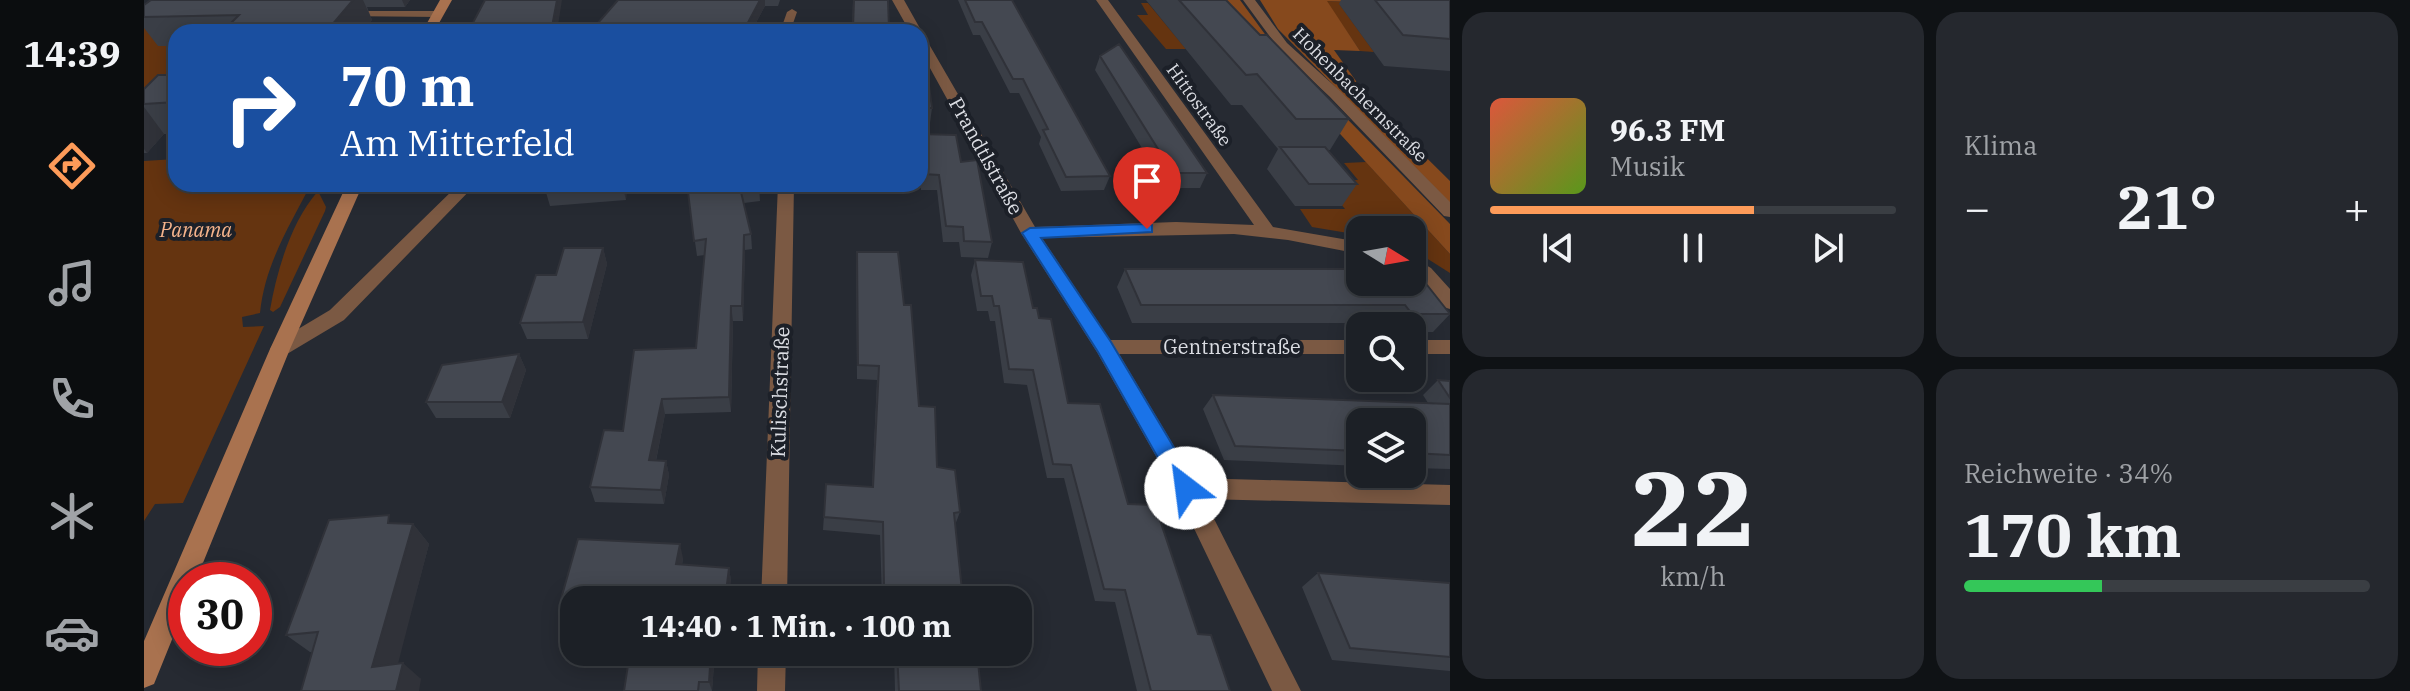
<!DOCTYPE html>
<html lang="de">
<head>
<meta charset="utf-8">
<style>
	:root { --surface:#1c2026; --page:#25282e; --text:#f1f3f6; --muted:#a0a3a7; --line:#3a3e43; --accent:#fe9b59 }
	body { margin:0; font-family:"IBM Plex Serif",serif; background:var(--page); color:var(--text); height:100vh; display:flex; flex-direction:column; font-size:30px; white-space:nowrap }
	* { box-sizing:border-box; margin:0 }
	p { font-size:26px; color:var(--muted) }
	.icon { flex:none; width:44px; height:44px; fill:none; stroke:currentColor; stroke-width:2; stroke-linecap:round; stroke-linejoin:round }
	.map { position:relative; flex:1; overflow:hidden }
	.details { display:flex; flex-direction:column; gap:12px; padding:12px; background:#0f1215; width:960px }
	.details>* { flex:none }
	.hud { position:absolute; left:24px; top:24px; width:760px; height:168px; border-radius:24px; box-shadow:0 4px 20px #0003,0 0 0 2px var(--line); background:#1a4fa0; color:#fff; overflow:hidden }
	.needle { width:52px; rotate:101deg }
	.tools { position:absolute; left:1202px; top:216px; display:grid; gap:16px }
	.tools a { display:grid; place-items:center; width:80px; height:80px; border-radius:16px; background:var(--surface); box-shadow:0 4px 20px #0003,0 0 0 2px var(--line); font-size:40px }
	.speed { position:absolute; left:24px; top:562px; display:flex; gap:16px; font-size:40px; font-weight:700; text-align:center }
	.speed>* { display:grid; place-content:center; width:104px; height:104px; border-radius:50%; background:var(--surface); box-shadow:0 4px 20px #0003,0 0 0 2px var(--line); line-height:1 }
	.speed .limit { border:12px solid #d22; background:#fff; color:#111 }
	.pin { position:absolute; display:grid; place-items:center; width:68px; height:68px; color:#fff; margin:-82px -34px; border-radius:50% 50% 50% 0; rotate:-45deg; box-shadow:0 0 8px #0007 }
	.pin .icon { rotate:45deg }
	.me { position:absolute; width:88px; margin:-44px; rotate:330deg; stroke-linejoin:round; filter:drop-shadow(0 0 6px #0008) }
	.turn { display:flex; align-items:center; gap:28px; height:168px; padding:0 40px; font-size:36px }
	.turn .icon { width:104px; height:104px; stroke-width:2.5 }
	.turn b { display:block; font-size:56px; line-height:68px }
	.big { font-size:60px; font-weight:700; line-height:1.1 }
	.details .card { flex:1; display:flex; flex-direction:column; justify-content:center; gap:12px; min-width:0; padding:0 28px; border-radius:24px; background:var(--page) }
	.details .dial { align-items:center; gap:0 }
	.dial b { font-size:104px; line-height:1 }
	.song { display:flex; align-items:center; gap:24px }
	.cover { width:96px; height:96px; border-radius:12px; background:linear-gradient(135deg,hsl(10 70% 55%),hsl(90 70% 35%)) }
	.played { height:8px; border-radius:4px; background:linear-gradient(90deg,var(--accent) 65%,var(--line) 65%) }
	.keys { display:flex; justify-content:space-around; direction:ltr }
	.heat { display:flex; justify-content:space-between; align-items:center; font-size:44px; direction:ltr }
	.charge { height:12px; border-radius:6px; background:linear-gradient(90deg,#34c759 34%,var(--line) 0) }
	.details .tiles { flex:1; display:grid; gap:12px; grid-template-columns:repeat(2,1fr) }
	.trip { position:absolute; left:416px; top:586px; width:472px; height:80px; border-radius:24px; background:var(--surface); box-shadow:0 4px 20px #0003,0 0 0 2px var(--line); font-weight:700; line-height:80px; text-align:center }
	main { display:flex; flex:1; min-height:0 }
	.tab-bar { display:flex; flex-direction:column; width:144px; justify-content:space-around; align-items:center; background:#0b0d0f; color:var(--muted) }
	.tab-bar .icon { width:56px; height:56px }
	.tab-bar .on { color:var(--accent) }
	.tab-bar b { font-size:36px; color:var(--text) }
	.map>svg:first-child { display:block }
	.green { fill:#653410 }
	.forest { fill:#86491d }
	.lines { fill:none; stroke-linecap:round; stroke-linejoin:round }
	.lane { fill:#7b5943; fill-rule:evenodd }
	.street { fill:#7b5943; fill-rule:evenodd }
	.secondary { fill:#a9724f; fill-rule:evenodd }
	.wall { fill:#3a3e46 }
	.shaded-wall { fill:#303239 }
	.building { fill:#444851; stroke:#303239; stroke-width:2 }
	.route { fill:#1a73e8; stroke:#114b97; stroke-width:2 }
	.labels { text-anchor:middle; stroke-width:8; stroke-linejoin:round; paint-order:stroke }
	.far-street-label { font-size:18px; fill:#dbdde3; stroke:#1c2028 }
	.street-label { font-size:20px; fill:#dbdde3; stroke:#1c2028 }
	.park-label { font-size:20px; font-style:italic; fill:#f6b48c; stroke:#1c2028 }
</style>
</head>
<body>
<main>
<nav class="tab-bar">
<b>14:39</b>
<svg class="icon on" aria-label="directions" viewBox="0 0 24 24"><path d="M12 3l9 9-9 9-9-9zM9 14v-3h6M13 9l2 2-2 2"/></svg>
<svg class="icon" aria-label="music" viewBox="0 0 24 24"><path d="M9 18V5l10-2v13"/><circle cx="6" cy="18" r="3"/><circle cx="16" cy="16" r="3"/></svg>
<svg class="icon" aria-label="phone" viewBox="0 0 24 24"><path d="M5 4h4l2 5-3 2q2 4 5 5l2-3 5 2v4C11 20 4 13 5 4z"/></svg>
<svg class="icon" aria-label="climate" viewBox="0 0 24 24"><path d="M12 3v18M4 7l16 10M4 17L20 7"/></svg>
<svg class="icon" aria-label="car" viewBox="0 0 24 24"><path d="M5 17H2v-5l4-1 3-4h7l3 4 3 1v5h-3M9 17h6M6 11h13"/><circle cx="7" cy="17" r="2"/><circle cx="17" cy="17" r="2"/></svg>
</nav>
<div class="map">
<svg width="1306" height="691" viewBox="0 0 1306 691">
	<rect width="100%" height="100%" fill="#262a32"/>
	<!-- green -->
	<path class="green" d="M 15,0 L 42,16 L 40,25 L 15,46 L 32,46 L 32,95 L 0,121 L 0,17 Z
		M 1182,1 L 1235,3 L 1196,5 L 1230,52 L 1216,51 Z
		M 997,3 L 1004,3 L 1042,49 L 1022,49 L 993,15 L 1004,15 Z
		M 32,159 L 32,184 L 167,184 C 145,227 121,264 116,313 L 98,317 L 99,327 L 120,326 L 39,503 L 11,504 L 0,521 L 0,161 Z
		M 1222,162 L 1306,254 L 1306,273 L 1268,249 L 1268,230 L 1216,230 L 1216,235 L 1168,227 L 1156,209 L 1201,209 L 1178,181 L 1214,180 L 1200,163 Z
		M 174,191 L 182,207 L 181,211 L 136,307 L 129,312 L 126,310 C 133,270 147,222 174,191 Z"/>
	<!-- forest -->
	<path class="forest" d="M 1081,0 L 1096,0 L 1123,37 L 1306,224 L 1306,254 L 1187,124 Z
		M 1116,0 L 1249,0 L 1235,3 L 1183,1 L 1216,51 L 1190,50 L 1212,81 L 1214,90 L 1306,181 L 1306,203 L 1134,29 Z"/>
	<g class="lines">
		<!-- lane -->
		<path class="lane" d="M 648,9 L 653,12 L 646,32 L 636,32 L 643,12 Z
			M 201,11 L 294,11 L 299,14 L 294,17 L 197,16 L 197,12 Z"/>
		<!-- street -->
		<path class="street" d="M 748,0 L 760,0 L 778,32 L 776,35 L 776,32 L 766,32 Z
			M 952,0 L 964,0 L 1129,227 L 1216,242 L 1216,254 L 1144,240 L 1090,234 L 898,238 L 966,340 L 1216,340 L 1216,354 L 975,354 L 1049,478 L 1306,485 L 1306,505 L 1060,499 L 1157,691 L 1128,691 L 1034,495 L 953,352 L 877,233 L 776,50 L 776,35 L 782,39 L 891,227 L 1032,222 L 1110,225 Z
			M 1099,0 L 1111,0 L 1143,43 L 1196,91 L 1306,202 L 1306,217 L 1300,216 L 1186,97 L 1135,49 Z
			M 315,184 L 332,184 L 200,320 L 143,354 L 129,354 L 126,349 L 129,344 L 186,310 Z
			M 634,184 L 650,184 L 643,600 L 617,600 Z
			M 1268,257 L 1287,268 L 1306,289 L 1306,309 L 1299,307 L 1268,272 Z
			M 1268,340 L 1306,340 L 1306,354 L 1268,354 Z
			M 614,652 L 642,652 L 641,691 L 613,691 Z"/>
		<!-- secondary -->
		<path class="secondary" d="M 296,0 L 308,0 L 290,32 L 278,32 Z
			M 203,184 L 219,184 L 146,349 L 52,580 L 42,580 L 42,605 L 10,684 L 0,688 L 0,641 L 126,349 Z"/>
	</g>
	<!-- wall -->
	<path class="wall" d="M 7,0 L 266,0 L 261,7 L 223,7 L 228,20 L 219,32 L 32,32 L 32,46 L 14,46 L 0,28 L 0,5 Z
		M 474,0 L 636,0 L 634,6 L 621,6 L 607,32 L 446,32 Z
		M 709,0 L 745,28 L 745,32 L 708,32 Z
		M 814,0 L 868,0 L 966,176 L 960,190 L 917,191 L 895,144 L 897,137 L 875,93 L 866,93 L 836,35 L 829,35 Z
		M 1002,0 L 1082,0 L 1116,35 L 1205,119 L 1186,150 L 1183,150 L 1213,184 L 1198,206 L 1151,206 L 1123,169 L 1134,149 L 1098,105 L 1087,105 Z
		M 1197,0 L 1306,0 L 1306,71 L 1240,66 L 1195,4 Z
		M 956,56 L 1063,173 L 1056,188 L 1022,188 L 951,70 Z
		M 776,67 L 778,77 L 788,108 L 786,123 L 776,123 Z
		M 32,75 L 32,134 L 20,134 L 3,153 L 0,153 L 0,89 Z
		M 776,144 L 817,162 L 848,242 L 844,258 L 817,257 L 815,242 L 799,242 L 793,190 L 777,190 Z
		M 402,184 L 483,184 L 482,200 L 406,206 L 401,189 Z
		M 562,184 L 616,184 L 615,185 L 616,201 L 600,203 L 607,234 L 608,249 L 601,250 L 599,321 L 589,321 L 587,412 L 521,414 L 512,461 L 522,461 L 525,475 L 520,504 L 451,502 L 446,487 L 479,431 L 552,348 L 561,255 L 553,256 L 544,192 L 562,191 Z
		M 459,248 L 463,264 L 444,339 L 383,339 L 376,323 L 412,275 Z
		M 1216,251 L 1216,282 L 1306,314 L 1289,332 L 1268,332 L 1268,326 L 1247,326 L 1245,323 L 988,323 L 973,287 L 981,269 L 1202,269 Z
		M 713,252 L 760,305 L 775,406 L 793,467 L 816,512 L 811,525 L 819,600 L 748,600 L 738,599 L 736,535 L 679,530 L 682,484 L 728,487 L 733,380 L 713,379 L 712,266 Z
		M 831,260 L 889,308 L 895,318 L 924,403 L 984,504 L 1054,634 L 1086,691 L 993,691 L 971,602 L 951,601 L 920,478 L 903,478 L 883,385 L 860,383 L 851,321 L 846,321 L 844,311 L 833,311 L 827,275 Z
		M 375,354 L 382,370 L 366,418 L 292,418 L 282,402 Z
		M 1294,380 L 1306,381 L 1306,469 L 1268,468 L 1268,422 L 1216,422 L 1216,466 L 1080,460 L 1059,409 L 1069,395 L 1284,403 L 1279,395 Z
		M 252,523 L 269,524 L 285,544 L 253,664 L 277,679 L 166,652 L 142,635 Z
		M 539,558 L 538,565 L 585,568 L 587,581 L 430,600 L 430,612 L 424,612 L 417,599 Z
		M 1174,573 L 1306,583 L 1306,671 L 1188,660 L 1158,587 Z
		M 571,652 L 568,691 L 480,691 Z
		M 750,652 L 833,652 L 837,691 L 751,691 Z"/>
	<!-- shaded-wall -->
	<path class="shaded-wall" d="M 209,0 L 219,0 L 228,20 L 219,32 L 182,32 Z
		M 258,0 L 266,0 L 261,7 Z
		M 413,0 L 418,0 L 413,32 L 407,32 Z
		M 616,0 L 621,0 L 621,6 L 607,32 L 599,32 Z
		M 0,107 L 20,134 L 3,153 L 0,149 Z
		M 478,184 L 483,184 L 482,200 Z
		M 600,235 L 601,250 L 599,321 L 598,306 Z
		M 459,248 L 463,264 L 444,339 L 439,322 Z
		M 587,306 L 589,321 L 587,412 L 585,397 Z
		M 375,354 L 382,370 L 366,418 L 358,402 Z
		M 518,399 L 521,414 L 509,475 L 505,460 Z
		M 522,461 L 525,475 L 520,504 L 517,490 Z
		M 269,524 L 285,544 L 249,683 L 228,667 Z
		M 536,544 L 539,558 L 536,578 L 532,564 Z
		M 585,568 L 587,581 L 585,600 L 581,600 Z
		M 567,652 L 571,652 L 568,691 L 565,682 Z
		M 259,663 L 277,679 L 275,691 L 252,691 Z"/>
	<!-- building -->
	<path class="building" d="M 7,0 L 209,0 L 182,32 L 78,32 L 95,15 L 0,17 L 0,5 Z
		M 341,0 L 413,0 L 407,32 L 324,32 Z
		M 474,0 L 616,0 L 599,32 L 446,32 Z
		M 710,0 L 744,0 L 745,28 L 709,27 Z
		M 821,0 L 868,0 L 966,176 L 922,177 L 899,130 L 904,129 L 879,79 L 869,79 L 838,22 L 831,22 Z
		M 1035,0 L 1082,0 L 1116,35 L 1123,35 L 1205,119 L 1152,119 L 1113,74 L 1102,75 Z
		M 1231,0 L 1306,0 L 1306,39 L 1259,35 Z
		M 975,44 L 1063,173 L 1029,173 L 956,56 Z
		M 776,67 L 778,77 L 784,78 L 788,108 L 776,108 Z
		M 14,75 L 32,75 L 32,102 L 0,104 L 0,89 Z
		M 776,134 L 812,135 L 817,162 L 833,160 L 848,242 L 820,241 L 819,227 L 802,226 L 795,175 L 779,174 Z
		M 1136,147 L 1181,147 L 1213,184 L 1165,184 Z
		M 402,184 L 478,184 L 401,189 Z
		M 562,184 L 614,184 L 615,186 L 596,188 L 607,234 L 600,235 L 598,306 L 587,306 L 585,397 L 518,399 L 505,460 L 522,461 L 517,490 L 446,487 L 460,430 L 479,431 L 490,350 L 552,348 L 562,239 L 550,241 L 544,192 L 562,191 Z
		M 420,248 L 459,248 L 439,322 L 376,323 L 392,275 L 412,275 Z
		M 713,252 L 754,252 L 760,305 L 767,305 L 775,406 L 791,407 L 793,467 L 811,470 L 816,512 L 810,513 L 819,600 L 752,600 L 751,587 L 740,587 L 739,522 L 680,517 L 682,484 L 729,487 L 735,366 L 714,365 Z
		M 831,260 L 879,262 L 889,308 L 893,308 L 895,318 L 907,319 L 924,403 L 956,404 L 984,504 L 1011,505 L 1054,634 L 1067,635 L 1086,691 L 1007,691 L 981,590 L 960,589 L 927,465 L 909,464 L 889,370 L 865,369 L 855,306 L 850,306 L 848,296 L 837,296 Z
		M 1268,266 L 1306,314 L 1268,314 L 1261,305 L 997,305 L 981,269 L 1216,269 L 1216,282 L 1268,282 Z
		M 375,354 L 358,402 L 282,402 L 298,365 Z
		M 1294,380 L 1306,381 L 1306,398 Z
		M 1069,395 L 1306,404 L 1306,455 L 1268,453 L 1268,422 L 1216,422 L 1216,451 L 1091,446 Z
		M 245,515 L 244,523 L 269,524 L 228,667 L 259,663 L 252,691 L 157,691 L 174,632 L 142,635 L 185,520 Z
		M 434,539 L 536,544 L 532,564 L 585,568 L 581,600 L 417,599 Z
		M 1174,573 L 1306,583 L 1306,657 L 1206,648 Z
		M 486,652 L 567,652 L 565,682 L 555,682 L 554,691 L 480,691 Z
		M 753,652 L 833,652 L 837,691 L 755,691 Z"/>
	<!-- route -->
	<path class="route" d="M 1003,224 L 1008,225 L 1008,232 L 897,238 L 967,342 L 1050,481 L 1053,488 L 1050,495 L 1042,497 L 1035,495 L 954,352 L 878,233 L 886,228 Z"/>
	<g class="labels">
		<!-- far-street labels -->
		<g class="far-street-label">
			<text transform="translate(1216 95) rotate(45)" y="6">Hohenbachernstraße</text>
			<text transform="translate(1055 105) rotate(54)" y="6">Hittostraße</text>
		</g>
		<!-- street labels -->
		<g class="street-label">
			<text transform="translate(842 156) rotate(61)" y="7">Prandtlstraße</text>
			<text x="1088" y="354">Gentnerstraße</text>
			<text transform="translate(636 392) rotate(-88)" y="7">Kulischstraße</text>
		</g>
		<!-- park labels -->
		<g class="park-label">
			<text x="52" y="237">Panama</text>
		</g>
	</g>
</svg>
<div class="tools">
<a><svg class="needle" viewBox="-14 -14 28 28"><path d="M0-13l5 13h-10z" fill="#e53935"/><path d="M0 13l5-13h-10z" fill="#a0a3a7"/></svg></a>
<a><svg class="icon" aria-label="search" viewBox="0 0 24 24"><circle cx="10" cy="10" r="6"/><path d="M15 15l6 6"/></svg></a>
<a><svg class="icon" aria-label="layers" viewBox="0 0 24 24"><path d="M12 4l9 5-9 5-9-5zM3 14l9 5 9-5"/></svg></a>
</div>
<div class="speed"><div class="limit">30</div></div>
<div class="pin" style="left:1003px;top:229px;background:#d93025"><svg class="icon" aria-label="arrive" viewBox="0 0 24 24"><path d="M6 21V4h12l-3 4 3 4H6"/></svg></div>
<svg class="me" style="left:1042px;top:488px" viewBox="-20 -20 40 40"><circle r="19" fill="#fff"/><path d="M0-13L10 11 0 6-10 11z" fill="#1a73e8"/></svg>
<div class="trip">14:40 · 1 Min. · 100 m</div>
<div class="hud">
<div class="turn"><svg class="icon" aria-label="right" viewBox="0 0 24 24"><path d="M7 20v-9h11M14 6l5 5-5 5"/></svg><div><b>70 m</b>Am Mitterfeld</div></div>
</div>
</div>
<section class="details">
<div class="tiles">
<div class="card">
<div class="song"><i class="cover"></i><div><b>96.3 FM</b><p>Musik</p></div></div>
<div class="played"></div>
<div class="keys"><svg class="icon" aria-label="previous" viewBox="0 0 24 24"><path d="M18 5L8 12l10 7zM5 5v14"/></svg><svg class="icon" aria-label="pause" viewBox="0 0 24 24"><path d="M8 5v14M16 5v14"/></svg><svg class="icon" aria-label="next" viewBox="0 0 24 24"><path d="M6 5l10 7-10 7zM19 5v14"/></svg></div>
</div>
<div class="card"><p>Klima</p>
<div class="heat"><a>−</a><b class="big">21°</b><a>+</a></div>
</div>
<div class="card dial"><b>22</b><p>km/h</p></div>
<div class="card"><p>Reichweite · 34%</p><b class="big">170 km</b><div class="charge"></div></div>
</div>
</section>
</main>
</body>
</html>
